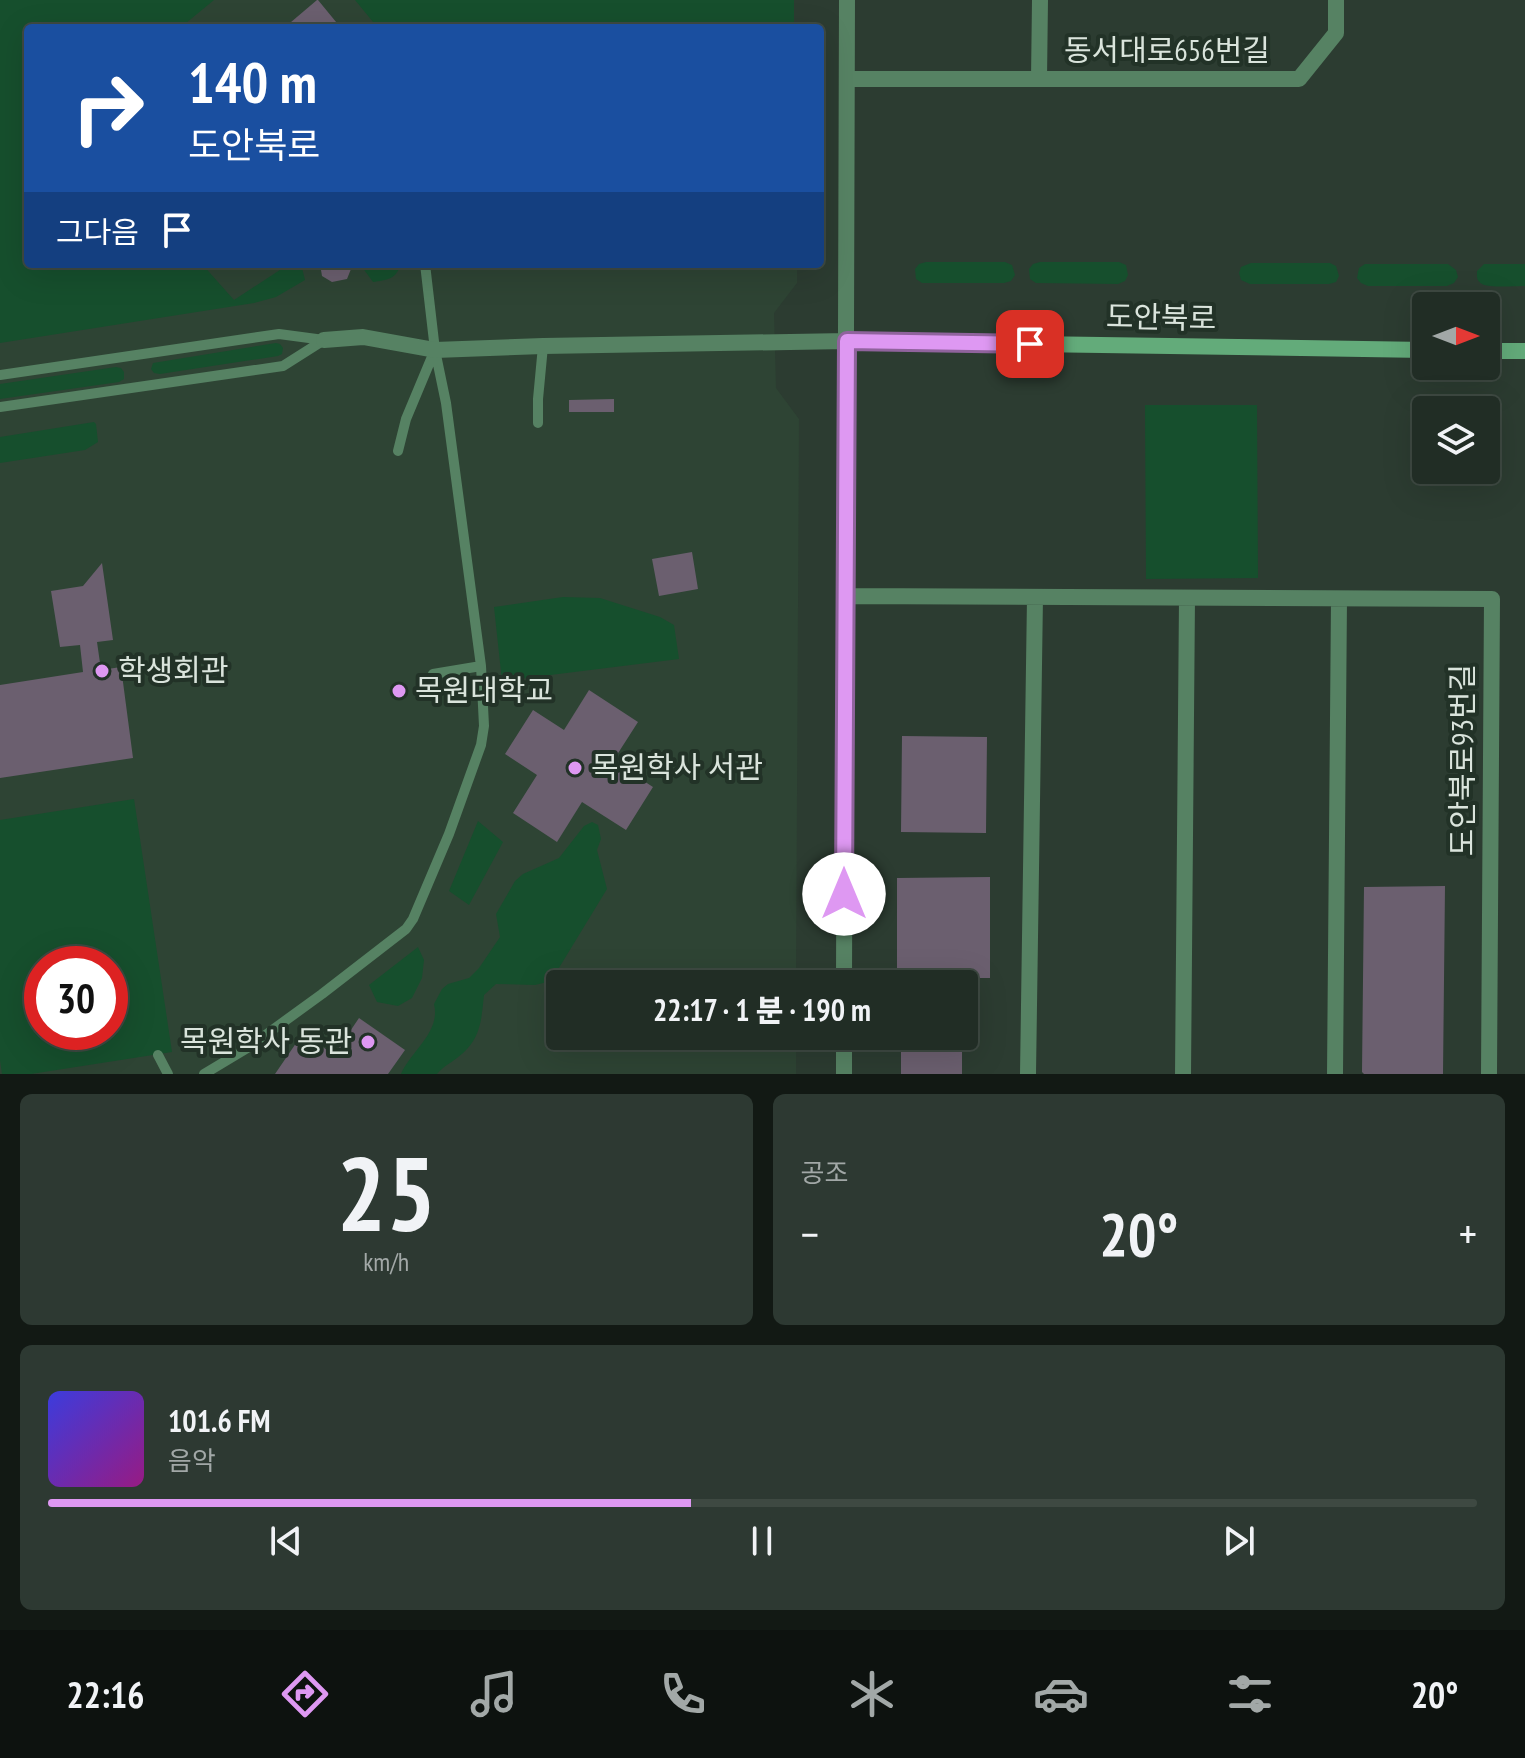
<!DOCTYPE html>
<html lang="ko">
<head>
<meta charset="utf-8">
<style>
	:root { --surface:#212d25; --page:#2d3932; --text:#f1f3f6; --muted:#a2a8a7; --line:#3e4942; --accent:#de98f2 }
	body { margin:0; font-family:"PT Sans Narrow","Noto Sans KR",sans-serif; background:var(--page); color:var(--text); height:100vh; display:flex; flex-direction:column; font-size:30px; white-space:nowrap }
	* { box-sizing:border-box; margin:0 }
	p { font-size:26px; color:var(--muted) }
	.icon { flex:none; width:44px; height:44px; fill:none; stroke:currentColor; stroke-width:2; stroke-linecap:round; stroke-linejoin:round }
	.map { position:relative; height:1074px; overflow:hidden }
	.details { display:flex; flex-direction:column; gap:20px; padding:20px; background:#121914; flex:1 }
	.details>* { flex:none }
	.top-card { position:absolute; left:24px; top:24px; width:800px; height:244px; border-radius:8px; box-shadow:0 8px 32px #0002,0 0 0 2px var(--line); background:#1a4fa0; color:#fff; overflow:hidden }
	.needle { width:52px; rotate:90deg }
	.controls { position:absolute; left:1412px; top:292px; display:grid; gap:16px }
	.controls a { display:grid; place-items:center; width:88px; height:88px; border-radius:8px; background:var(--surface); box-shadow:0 8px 32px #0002,0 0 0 2px var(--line); font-size:40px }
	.speed { position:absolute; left:24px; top:946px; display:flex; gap:16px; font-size:40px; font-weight:700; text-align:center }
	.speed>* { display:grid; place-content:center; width:104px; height:104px; border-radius:50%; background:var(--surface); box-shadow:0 8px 32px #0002,0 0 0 2px var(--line); line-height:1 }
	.speed .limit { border:12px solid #d22; background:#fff; color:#111 }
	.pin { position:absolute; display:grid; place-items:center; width:68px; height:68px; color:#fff; margin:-34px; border-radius:16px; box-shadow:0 4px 12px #0006 }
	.me { position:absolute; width:88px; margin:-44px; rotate:0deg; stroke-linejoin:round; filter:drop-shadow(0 0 6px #0008) }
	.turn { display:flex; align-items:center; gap:28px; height:168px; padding:0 32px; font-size:36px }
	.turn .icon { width:104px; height:104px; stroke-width:2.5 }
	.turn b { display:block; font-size:56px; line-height:68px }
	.then { display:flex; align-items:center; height:76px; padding:0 32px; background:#0003; gap:16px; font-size:30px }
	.big { font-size:60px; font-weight:800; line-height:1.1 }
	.details .card { flex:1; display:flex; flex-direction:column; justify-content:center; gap:12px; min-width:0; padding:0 28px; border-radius:12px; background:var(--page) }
	.details .dial { align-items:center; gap:0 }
	.dial b { font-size:104px; line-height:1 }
	.song { display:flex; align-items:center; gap:24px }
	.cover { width:96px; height:96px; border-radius:12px; background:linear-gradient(135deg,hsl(240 70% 55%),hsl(310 70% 35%)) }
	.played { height:8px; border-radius:4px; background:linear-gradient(90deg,var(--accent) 45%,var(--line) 45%) }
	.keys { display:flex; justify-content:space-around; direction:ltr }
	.heat { display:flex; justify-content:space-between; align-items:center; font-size:44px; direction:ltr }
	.details .tiles { flex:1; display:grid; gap:20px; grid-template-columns:1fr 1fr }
	.card:last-child { grid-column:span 2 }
	.trip { position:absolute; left:546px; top:970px; width:432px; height:80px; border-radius:8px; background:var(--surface); box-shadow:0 8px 32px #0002,0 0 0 2px var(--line); font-weight:800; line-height:80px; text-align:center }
	.dock { display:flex; height:128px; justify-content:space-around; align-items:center; background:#0d120f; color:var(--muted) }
	.dock .icon { width:56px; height:56px }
	.dock .selected { color:var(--accent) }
	.dock b { font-size:36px; color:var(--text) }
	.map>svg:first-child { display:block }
	.built { fill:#2e4434; fill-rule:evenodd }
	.green { fill:#164f2d; fill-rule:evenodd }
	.building { fill:#6b5f6f }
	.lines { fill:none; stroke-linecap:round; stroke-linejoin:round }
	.lane { stroke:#568263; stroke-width:10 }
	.street { stroke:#568263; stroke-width:16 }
	.secondary { stroke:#63ab7a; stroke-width:16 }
	.route-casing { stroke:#90639d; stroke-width:20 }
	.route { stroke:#de98f2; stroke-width:14 }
	.poi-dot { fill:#de98f2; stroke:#223227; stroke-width:3 }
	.labels { text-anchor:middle; stroke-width:8; stroke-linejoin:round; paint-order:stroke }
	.street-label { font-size:30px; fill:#dae4dc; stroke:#223227 }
	.poi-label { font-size:30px; fill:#dae4dc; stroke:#223227; text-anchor:start }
</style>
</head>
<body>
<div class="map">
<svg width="1525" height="1074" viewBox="0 0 1525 1074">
	<rect width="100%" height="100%" fill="#2c3c31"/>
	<!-- built -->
	<path class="built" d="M 0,0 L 794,0 L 794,28 L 28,28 L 28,264 L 797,264 L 797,283 L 774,313 L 776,388 L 799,419 L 796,984 L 560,984 L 560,1036 L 796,1036 L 796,1074 L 0,1074 ZM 42,964 L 110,964 L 110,1032 L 42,1032 Z"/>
	<!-- green -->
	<path class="green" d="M 0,0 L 214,0 L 180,28 L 28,28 L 28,264 L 202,264 L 234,300 L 289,264 L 301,264 L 305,280 L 276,297 L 254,303 L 0,343 Z
		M 355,0 L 794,0 L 794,28 L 378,28 Z
		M 926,262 L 1005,262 L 1012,265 L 1015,275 L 1011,281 L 1004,283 L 922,283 L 916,279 L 915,269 L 919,264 Z
		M 1040,262 L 1119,262 L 1126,265 L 1128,275 L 1125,281 L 1118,284 L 1036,283 L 1030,279 L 1029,269 L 1033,264 Z
		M 1251,263 L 1330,263 L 1336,266 L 1339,276 L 1336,282 L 1329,284 L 1250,284 L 1241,280 L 1239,273 L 1241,267 Z
		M 351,264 L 400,264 C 398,279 386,280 373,282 L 362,267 L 351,269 Z
		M 1365,264 L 1448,264 L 1456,270 L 1458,277 L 1454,283 L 1447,286 L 1368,286 L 1361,283 L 1357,278 L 1359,268 Z
		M 1484,264 L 1525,264 L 1525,286 C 1516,286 1489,288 1482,284 C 1476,280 1477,277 1477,271 Z
		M 276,343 L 280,344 L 283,348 L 282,354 L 278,356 L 160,374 L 154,373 L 151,369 L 153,363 Z
		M 116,367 L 121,368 L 124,372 L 124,379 L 119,382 L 0,399 L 0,384 Z
		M 1145,405 L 1257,405 L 1258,578 L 1146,579 Z
		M 94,422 L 96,424 L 98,442 L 85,450 L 0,463 L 0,437 Z
		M 563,597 L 600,598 L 660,617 L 674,625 L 679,659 L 502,681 L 494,607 Z
		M 134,799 L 172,1052 L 31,1074 L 2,1074 L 0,1060 L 0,820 ZM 42,964 L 110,964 L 110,1032 L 42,1032 Z
		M 478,821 L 503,842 L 469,905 L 449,891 Z
		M 592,822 L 598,825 L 601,839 L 597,850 L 607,889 L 551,981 L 535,985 L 496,984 L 484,995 C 481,1022 481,1040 457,1058 C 448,1065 445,1065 437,1074 L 401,1074 C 411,1051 441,1032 434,1004 L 442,989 L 448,984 L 469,978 L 479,968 L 500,937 L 496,914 L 515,881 L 523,874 L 559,858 L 584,826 Z
		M 418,947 L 424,960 L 422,978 L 412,998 L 398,1006 L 377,1002 L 369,985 Z"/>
	<!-- building -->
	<path class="building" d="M 318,0 L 341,28 L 284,28 L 317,0 Z
		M 320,264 L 351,264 L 351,269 L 347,279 L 332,282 L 322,276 Z
		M 614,399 L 614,412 L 569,412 L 569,400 Z
		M 692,552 L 698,589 L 659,596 L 652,559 Z
		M 102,563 L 113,640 L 97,642 L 101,670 L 121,667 L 133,758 L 0,778 L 0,685 L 83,672 L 80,645 L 60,647 L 51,591 L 83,586 Z
		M 589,690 L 638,722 L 613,761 L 653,787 L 626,830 L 582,802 L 557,842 L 513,813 L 537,775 L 505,754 L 533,710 L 564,730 Z
		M 902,736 L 987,737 L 986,833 L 901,832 Z
		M 990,877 L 990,978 L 897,978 L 897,878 Z
		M 1445,886 L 1443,1074 L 1364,1074 L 1362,1072 L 1364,887 Z
		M 359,1018 L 405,1050 L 388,1074 L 275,1074 L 303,1033 L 334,1055 Z
		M 901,1036 L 962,1036 L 962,1074 L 901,1074 Z"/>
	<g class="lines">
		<!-- lane -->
		<path class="lane" d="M 0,375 L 279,334 L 324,340
			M 0,407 L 283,366 L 324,340
			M 538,423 L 538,399 L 543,346
			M 398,451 L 406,419 L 434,352
			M 433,674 L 481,666
			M 158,1055 L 168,1074
			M 204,1074 L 249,1047 L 322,994 L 406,929 L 413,919 L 449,834 L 481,745 L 484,726 L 481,666 L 446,403 L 435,350 L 425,264"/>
		<!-- street -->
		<path class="street" d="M 847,79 L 1299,79 L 1336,33 L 1336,0
			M 1039,79 L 1040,0
			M 324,340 L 363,337 L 435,350 L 543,346 L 847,341
			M 846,596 L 1492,599 L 1489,1074
			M 844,984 L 847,0
			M 844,1074 L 844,1036
			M 1028,1074 L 1035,597
			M 1183,1074 L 1187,598
			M 1335,1074 L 1339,599"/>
		<!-- secondary -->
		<path class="secondary" d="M 847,341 L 1426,350
			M 1486,351 L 1525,351"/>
	</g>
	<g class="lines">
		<defs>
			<path id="route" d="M 844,894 L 847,341 L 1030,344"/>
		</defs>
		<!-- route casing -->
		<use href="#route" class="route-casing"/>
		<!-- route -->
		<use href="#route" class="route"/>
	</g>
	<!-- markers -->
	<g class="poi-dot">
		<circle cx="102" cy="671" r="8"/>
		<circle cx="399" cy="691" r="8"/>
		<circle cx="575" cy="768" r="8"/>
		<circle cx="368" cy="1042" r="8"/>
	</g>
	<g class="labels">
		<!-- street labels -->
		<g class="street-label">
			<text x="1167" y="61">동서대로656번길</text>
			<text transform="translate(1161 318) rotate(1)" y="10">도안북로</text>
			<text transform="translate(1463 760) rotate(-90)" y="10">도안북로93번길</text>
		</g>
		<!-- poi labels -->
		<g class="poi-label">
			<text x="118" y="681">학생회관</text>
			<text x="415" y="701">목원대학교</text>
			<text x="591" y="778">목원학사 서관</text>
			<text x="352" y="1052" text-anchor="end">목원학사 동관</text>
		</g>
	</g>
</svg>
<div class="controls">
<a><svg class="needle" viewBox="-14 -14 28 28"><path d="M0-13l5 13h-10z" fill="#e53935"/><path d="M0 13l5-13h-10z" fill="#a2a8a7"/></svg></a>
<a><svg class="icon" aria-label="layers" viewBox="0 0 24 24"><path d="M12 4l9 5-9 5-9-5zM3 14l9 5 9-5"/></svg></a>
</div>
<div class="speed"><div class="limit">30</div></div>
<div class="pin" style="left:1030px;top:344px;background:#d93025"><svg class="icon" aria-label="arrive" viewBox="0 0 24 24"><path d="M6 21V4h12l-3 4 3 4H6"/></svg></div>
<svg class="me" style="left:844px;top:894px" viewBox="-20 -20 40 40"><circle r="19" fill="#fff"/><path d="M0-13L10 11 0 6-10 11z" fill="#de98f2"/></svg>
<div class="trip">22:17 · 1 분 · 190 m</div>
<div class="top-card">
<div class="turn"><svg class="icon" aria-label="right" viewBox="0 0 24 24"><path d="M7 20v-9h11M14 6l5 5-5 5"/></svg><div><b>140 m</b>도안북로</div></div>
<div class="then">그다음<svg class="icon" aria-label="arrive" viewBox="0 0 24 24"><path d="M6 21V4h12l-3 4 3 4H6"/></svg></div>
</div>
</div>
<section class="details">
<div class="tiles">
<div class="card dial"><b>25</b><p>km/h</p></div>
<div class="card"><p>공조</p>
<div class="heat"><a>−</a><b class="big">20°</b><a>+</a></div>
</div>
<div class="card">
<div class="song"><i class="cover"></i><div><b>101.6 FM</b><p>음악</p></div></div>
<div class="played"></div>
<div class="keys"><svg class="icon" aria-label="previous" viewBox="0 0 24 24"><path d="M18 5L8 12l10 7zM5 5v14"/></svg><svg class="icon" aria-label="pause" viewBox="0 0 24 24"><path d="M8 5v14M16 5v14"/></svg><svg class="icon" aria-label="next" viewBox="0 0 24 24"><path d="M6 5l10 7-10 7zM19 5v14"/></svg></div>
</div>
</div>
</section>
<nav class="dock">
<b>22:16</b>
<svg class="icon selected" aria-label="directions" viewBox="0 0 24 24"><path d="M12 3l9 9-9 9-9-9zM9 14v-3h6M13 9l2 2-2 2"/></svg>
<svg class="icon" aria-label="music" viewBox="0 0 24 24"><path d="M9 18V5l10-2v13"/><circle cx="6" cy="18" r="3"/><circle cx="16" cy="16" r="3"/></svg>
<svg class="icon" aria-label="phone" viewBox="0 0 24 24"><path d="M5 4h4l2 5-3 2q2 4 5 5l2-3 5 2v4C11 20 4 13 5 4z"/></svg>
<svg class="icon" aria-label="climate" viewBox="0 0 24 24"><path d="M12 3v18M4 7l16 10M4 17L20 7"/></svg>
<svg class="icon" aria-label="car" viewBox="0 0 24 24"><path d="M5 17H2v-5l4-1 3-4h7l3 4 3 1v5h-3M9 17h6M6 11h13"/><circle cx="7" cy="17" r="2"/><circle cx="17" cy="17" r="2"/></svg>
<svg class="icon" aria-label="filters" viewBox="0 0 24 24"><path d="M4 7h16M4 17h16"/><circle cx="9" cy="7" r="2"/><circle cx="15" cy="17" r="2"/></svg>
<b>20°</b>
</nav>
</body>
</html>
